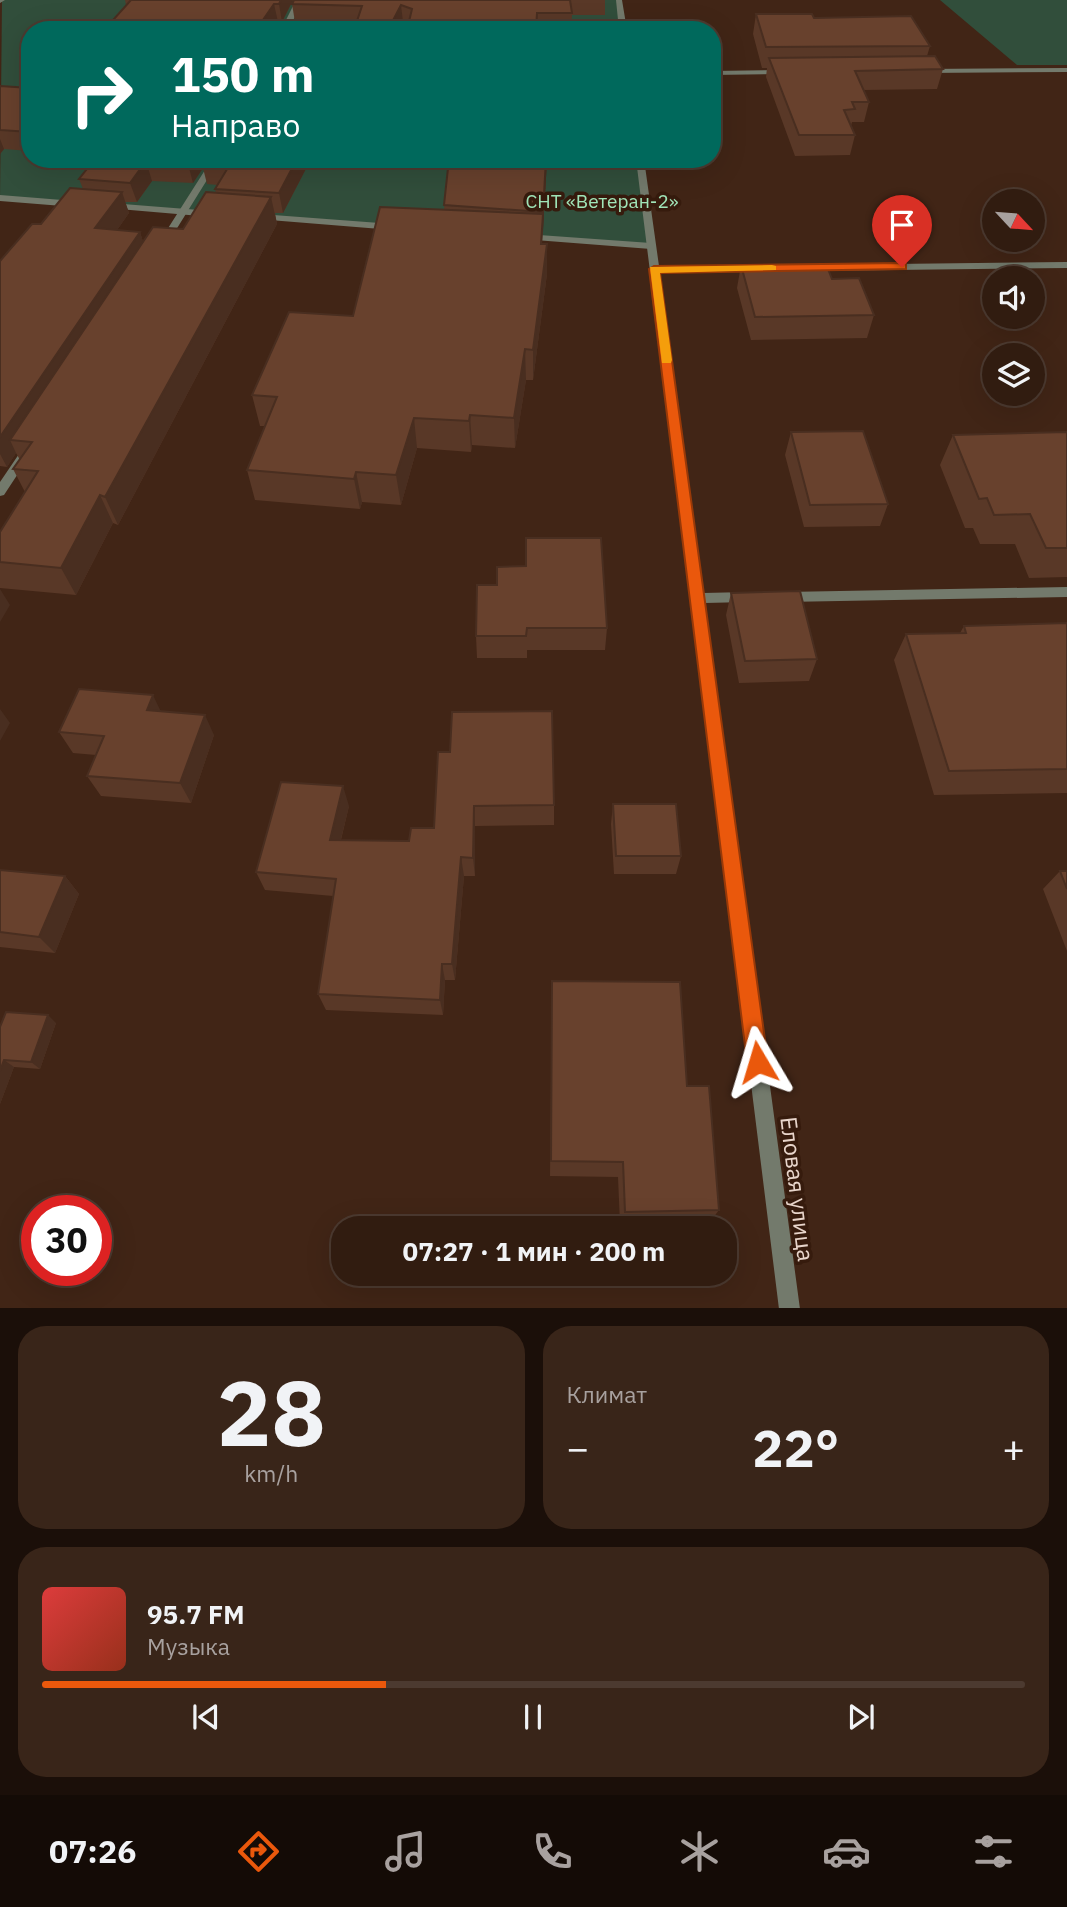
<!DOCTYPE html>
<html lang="ru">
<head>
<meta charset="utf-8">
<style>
	:root { --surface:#311c10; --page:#392519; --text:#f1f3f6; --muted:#a8a19f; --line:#4c3a30; --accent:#ea580c }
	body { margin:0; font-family:"IBM Plex Sans",sans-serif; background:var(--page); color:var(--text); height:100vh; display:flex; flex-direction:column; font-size:26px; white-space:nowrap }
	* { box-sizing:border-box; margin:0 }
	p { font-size:23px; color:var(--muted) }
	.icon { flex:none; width:38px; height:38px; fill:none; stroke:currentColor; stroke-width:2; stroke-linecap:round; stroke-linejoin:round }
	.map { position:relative; height:1308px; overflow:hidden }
	.side { display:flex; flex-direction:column; gap:18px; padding:18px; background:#1b0f09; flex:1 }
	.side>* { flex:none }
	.guide { position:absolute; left:21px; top:21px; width:700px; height:147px; border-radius:28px; box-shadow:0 7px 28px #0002,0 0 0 2px var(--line); background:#00695c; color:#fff; overflow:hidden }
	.needle { width:46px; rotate:116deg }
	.tools { position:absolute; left:982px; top:189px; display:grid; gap:14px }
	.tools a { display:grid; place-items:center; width:63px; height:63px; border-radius:50%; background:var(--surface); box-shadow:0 7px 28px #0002,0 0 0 2px var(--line); font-size:35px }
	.speed { position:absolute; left:21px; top:1195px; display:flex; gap:14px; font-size:35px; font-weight:700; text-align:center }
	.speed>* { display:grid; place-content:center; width:91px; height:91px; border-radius:50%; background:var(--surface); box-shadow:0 7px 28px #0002,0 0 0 2px var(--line); line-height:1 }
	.speed .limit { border:10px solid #d22; background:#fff; color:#111 }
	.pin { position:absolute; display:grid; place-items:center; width:60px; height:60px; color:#fff; margin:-72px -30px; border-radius:50% 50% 50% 0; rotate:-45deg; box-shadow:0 0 7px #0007 }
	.pin .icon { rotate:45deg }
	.me { position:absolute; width:77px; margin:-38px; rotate:353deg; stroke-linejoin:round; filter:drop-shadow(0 0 5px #0008) }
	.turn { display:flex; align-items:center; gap:24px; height:147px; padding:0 35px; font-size:32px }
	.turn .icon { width:91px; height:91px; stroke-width:2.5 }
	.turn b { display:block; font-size:49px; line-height:60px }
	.big { font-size:52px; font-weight:700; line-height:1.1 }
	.side .widget { flex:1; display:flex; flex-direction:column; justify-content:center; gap:10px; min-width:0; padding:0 24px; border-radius:28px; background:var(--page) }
	.side .dial { align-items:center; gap:0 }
	.dial b { font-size:91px; line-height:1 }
	.song { display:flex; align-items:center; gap:21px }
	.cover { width:84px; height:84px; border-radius:10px; background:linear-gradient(135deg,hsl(0 70% 55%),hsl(10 70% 35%)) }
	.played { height:7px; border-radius:4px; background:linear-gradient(90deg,var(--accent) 35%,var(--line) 35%) }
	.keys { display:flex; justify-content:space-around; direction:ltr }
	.heat { display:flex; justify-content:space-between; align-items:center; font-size:38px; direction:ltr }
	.side .tiles { flex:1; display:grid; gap:18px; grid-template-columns:1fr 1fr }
	.widget:last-child { grid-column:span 2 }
	.trip { position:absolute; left:331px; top:1216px; width:406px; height:70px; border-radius:28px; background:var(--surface); box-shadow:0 7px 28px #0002,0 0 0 2px var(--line); font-weight:700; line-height:70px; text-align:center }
	.tabs { display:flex; height:112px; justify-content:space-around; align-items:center; background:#140b06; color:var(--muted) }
	.tabs .icon { width:49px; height:49px }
	.tabs .current { color:var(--accent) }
	.tabs b { font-size:32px; color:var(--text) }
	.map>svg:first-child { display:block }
	.green { fill:#314e3b }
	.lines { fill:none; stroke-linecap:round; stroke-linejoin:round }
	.lane { fill:#737a6c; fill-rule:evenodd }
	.street { fill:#737a6c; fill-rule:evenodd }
	.wall { fill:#593827; fill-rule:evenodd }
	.shaded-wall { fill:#492e20 }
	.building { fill:#68412d; stroke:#492e20; stroke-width:2 }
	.route { fill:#ea580c; stroke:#983908; stroke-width:2 }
	.slow { fill:#f59e0b }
	.labels { text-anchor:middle; stroke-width:7; stroke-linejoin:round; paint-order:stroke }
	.far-park-label { font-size:19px; fill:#a1e5b8; stroke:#361b0d }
	.street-label { font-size:23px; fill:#e8d5cb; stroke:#361b0d }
</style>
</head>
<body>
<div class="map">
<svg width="1067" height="1309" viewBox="0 0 1067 1309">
	<rect width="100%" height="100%" fill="#412516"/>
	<!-- green -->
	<path class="green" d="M 2,0 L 619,0 L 623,30 L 30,30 L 30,159 L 640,159 L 651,246 L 0,198 Z
		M 940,0 L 1067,0 L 1067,65 L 1017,65 Z"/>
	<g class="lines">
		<!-- lane -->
		<path class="lane" d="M 0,195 L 75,201 L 80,204 L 75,207 L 0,201 Z
			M 110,203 L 212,211 L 217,214 L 212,217 L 107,208 L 105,206 Z
			M 260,214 L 393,224 L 398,227 L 393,230 L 257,219 L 255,217 Z
			M 525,234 L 651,243 L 656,246 L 651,249 L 522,239 L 520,237 Z"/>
		<!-- street -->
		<path class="street" d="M 0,0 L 5,0 L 0,3 Z
			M 296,0 L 302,0 L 289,30 L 281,30 Z
			M 616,0 L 622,0 L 627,30 L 619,30 Z
			M 1067,68 L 1067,72 L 924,73 L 920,71 L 924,69 Z
			M 787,70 L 787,74 L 784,74 L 712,75 L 712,71 Z
			M 212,159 L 220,159 L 166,246 L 160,246 L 158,244 Z
			M 636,159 L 644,159 L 659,266 L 758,265 L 763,268 L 758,271 L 660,272 L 703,593 L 747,592 L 754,597 L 747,602 L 705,603 L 800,1309 L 779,1309 Z
			M 1067,262 L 1067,268 L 810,271 L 805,268 L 810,265 Z
			M 23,453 L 29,457 L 4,495 L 0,496 L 0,482 L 19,454 Z
			M 1067,587 L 1067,597 L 785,602 L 778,597 L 785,592 Z"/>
	</g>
	<!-- wall -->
	<path class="wall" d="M 125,0 L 293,0 L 282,22 L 126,5 Z
		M 294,0 L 605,0 L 605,15 L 572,15 L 571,30 L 407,30 L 408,24 L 403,22 L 356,23 L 295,22 L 292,4 Z
		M 756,14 L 814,18 L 930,46 L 927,56 L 943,69 L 937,89 L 864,90 L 869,102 L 864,122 L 852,122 L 851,126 L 855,135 L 850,155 L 795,156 L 766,77 L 767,68 L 762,68 L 753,34 Z
		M 0,86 L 30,88 L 30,151 L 4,149 L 0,154 Z
		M 95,159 L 311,159 L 283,213 L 275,213 L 277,224 L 118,525 L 113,523 L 76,595 L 0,588 L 0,532 L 25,492 L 13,469 L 20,460 L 16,453 L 7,467 L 0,466 L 0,261 L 83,189 L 79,179 ZM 203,168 L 207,184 L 218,185 L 215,189 L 216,193 L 183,229 L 143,242 L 140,232 L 117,230 L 129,213 L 125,202 L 137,202 L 152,181 L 193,183 Z
		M 449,159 L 547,159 L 542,244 L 547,274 L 533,380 L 526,380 L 515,448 L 472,445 L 471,452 L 417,448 L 401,505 L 362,502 L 360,509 L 255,500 L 247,470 L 265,426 L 260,426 L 252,395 L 353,316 L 444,210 Z
		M 741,265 L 832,279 L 874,315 L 867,338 L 751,340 L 737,288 Z
		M 791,432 L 888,504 L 880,526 L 804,527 L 785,455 Z
		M 1067,432 L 1067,577 L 1029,578 L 1015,544 L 980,544 L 973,528 L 965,528 L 940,465 L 953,435 Z
		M 477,585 L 607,628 L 605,650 L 527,650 L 527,658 L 477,658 L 476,636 Z
		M 731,593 L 817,659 L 809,681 L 739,683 L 726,615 Z
		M 1067,623 L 1067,793 L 934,795 L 894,660 L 906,634 L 960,633 L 964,626 Z
		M 161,711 L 214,735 L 191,803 L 101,796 L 87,776 L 96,755 L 73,753 L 59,732 Z
		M 438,752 L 554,805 L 554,825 L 475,826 L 475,876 L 464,876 L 455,980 L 445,980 L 443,1015 L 326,1010 L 318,994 L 333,896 L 265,890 L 256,872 L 349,806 L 341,840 L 409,841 L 434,828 Z
		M 613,804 L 681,856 L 676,874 L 614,874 L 611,824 Z
		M 0,870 L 65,876 L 79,894 L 55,953 L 0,947 Z
		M 1060,871 L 1067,871 L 1067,951 L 1043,889 Z
		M 552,981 L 687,1086 L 719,1210 L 709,1223 L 620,1224 L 618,1177 L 550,1176 Z
		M 56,1023 L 40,1069 L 14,1067 L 0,1104 L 0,1027 Z"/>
	<!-- shaded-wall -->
	<path class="shaded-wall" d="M 281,0 L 293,0 L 282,22 L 279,4 Z
		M 274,4 L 278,22 L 272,30 L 256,30 Z
		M 401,5 L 403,22 L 399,30 L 388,30 Z
		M 0,139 L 4,149 L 0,154 Z
		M 191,159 L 209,159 L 202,164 L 203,168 L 193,183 L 188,164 Z
		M 297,159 L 311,159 L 283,213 L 279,193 Z
		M 546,159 L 547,159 L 543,232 L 543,212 Z
		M 146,161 L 152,181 L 137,202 L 130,183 Z
		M 122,192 L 129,213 L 103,250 L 95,228 Z
		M 271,197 L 277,224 L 118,525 L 105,497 Z
		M 140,232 L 147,254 L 10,440 L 16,453 L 7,467 L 0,454 L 0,437 Z
		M 547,244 L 547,274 L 533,380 L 533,350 Z
		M 525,349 L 526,380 L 515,448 L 514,418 Z
		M 470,415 L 472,445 L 471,452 L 469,421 Z
		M 414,418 L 417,448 L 401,505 L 396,475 Z
		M 356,472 L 362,502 L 360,509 L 354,479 Z
		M 100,495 L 113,523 L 76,595 L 61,568 Z
		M 0,589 L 10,605 L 0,622 Z
		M 153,695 L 163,716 L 147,710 Z
		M 0,709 L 10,723 L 0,741 Z
		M 205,715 L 214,735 L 191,803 L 180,783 Z
		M 343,786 L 349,806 L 336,859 L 330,840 Z
		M 474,806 L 475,826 L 475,876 L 473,858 Z
		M 461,857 L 464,876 L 455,980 L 452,964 Z
		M 65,876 L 79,894 L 55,953 L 39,937 Z
		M 442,964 L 445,980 L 443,1015 L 440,1000 Z
		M 48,1015 L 56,1023 L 40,1069 L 31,1062 Z
		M 4,1060 L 14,1067 L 0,1104 L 0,1071 Z"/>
	<!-- building -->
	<path class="building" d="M 131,0 L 281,0 L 279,4 L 274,4 L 256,30 L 104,30 Z
		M 294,0 L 570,0 L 572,13 L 537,13 L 536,30 L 407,30 L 412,9 L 401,5 L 388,30 L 354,30 L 362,6 L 292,4 Z
		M 756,14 L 812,14 L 814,18 L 911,16 L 930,46 L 766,47 Z
		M 935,56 L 943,69 L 855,71 L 869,102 L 852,102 L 855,109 L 844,110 L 855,135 L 799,135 L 769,58 Z
		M 0,86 L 30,88 L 30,132 L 0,130 Z
		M 95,159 L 191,159 L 188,164 L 146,161 L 130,183 L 79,179 Z
		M 205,159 L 297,159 L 279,193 L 215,189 L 229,166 L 202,164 Z
		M 449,159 L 546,159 L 543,212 L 444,205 Z
		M 70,188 L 122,192 L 95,228 L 140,232 L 0,437 L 0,261 L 32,224 L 41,224 Z
		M 206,192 L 271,197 L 105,497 L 100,495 L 61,568 L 0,562 L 0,532 L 38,471 L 13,469 L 32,442 L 10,440 L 153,227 L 183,229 Z
		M 380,207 L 543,214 L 541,244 L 547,244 L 533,350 L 525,349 L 514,418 L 470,415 L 469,421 L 414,418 L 396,475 L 356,472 L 354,479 L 247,470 L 277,397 L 252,395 L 289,312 L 353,316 Z
		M 826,264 L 832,279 L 859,278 L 874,315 L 755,317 L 741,265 Z
		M 863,431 L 888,504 L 810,505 L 791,432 Z
		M 1067,432 L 1067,548 L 1046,548 L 1030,514 L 994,515 L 987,498 L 979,499 L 953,435 Z
		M 526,538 L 601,538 L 607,628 L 527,628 L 526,636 L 476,636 L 477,585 L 497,585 L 497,567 L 526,566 Z
		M 800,591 L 817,659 L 745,661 L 731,593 Z
		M 1067,623 L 1067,769 L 949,771 L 906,634 L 966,633 L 964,626 Z
		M 79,689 L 153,695 L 147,710 L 205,715 L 180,783 L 87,776 L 104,736 L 59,732 Z
		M 552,711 L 554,805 L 474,806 L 473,858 L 461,857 L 452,964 L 442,964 L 440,1000 L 318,994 L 336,879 L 256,872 L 281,782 L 343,786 L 330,840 L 409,841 L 411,828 L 434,828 L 438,752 L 450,752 L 452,712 Z
		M 613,804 L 676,804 L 681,856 L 616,856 Z
		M 0,870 L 65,876 L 39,937 L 0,932 Z
		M 1060,871 L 1067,871 L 1067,889 Z
		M 552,981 L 680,982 L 687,1086 L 709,1086 L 719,1210 L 625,1212 L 623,1162 L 551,1161 Z
		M 6,1012 L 48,1015 L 31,1062 L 4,1060 L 0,1071 L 0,1027 Z"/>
	<!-- route -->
	<path class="route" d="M 902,263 L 906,264 L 906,269 L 660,273 L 768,1062 L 765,1070 L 758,1073 L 750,1070 L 747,1062 L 649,269 L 654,266 Z"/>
	<!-- slow -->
	<path class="slow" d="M 772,265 L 776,266 L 776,270 L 660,273 L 672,360 L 671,363 L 662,363 L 650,267 Z"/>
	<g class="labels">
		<!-- far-park labels -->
		<g class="far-park-label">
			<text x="602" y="208">СНТ «Ветеран-2»</text>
		</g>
		<!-- street labels -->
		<g class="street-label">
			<text transform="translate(797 1189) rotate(83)" y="8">Еловая улица</text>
		</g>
	</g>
</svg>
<div class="tools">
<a><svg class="needle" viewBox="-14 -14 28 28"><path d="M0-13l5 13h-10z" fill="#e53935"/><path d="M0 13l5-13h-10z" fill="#a8a19f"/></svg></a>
<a><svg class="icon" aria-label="sound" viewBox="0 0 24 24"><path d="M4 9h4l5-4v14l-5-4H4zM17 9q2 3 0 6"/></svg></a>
<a><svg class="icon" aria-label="layers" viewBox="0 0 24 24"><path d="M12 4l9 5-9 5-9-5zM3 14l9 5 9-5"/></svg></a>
</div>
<div class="speed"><div class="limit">30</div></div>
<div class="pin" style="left:902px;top:267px;background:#d93025"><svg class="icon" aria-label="arrive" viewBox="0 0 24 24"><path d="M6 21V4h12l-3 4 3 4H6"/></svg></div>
<svg class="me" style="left:758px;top:1062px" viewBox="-20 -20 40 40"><path d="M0-17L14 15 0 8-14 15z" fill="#ea580c" stroke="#fff" stroke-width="4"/></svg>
<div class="trip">07:27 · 1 мин · 200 m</div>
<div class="guide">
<div class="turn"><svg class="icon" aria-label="right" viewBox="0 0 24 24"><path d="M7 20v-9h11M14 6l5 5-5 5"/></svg><div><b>150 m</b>Направо</div></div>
</div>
</div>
<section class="side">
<div class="tiles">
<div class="widget dial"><b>28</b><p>km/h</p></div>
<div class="widget"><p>Климат</p>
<div class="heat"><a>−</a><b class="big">22°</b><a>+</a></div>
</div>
<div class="widget">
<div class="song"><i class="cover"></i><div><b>95.7 FM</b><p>Музыка</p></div></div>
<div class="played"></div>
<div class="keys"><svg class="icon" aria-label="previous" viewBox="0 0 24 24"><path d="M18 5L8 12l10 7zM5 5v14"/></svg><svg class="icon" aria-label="pause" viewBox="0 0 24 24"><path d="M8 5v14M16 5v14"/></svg><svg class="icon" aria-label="next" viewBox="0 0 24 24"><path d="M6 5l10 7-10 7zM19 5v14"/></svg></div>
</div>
</div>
</section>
<nav class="tabs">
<b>07:26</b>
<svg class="icon current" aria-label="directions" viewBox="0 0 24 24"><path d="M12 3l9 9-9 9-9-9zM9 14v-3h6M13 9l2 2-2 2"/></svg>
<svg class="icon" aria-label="music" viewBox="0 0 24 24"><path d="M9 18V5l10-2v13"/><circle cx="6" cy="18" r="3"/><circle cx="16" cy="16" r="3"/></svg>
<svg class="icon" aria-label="phone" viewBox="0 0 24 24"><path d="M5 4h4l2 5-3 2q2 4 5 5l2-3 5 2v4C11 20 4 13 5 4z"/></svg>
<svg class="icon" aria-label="climate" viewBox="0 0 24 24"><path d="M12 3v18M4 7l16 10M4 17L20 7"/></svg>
<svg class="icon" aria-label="car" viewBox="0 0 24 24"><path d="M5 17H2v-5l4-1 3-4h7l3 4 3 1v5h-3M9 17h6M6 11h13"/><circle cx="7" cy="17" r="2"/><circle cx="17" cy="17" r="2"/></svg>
<svg class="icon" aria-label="filters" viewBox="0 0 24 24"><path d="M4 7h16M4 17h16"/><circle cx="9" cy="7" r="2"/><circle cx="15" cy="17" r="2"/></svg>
</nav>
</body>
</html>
